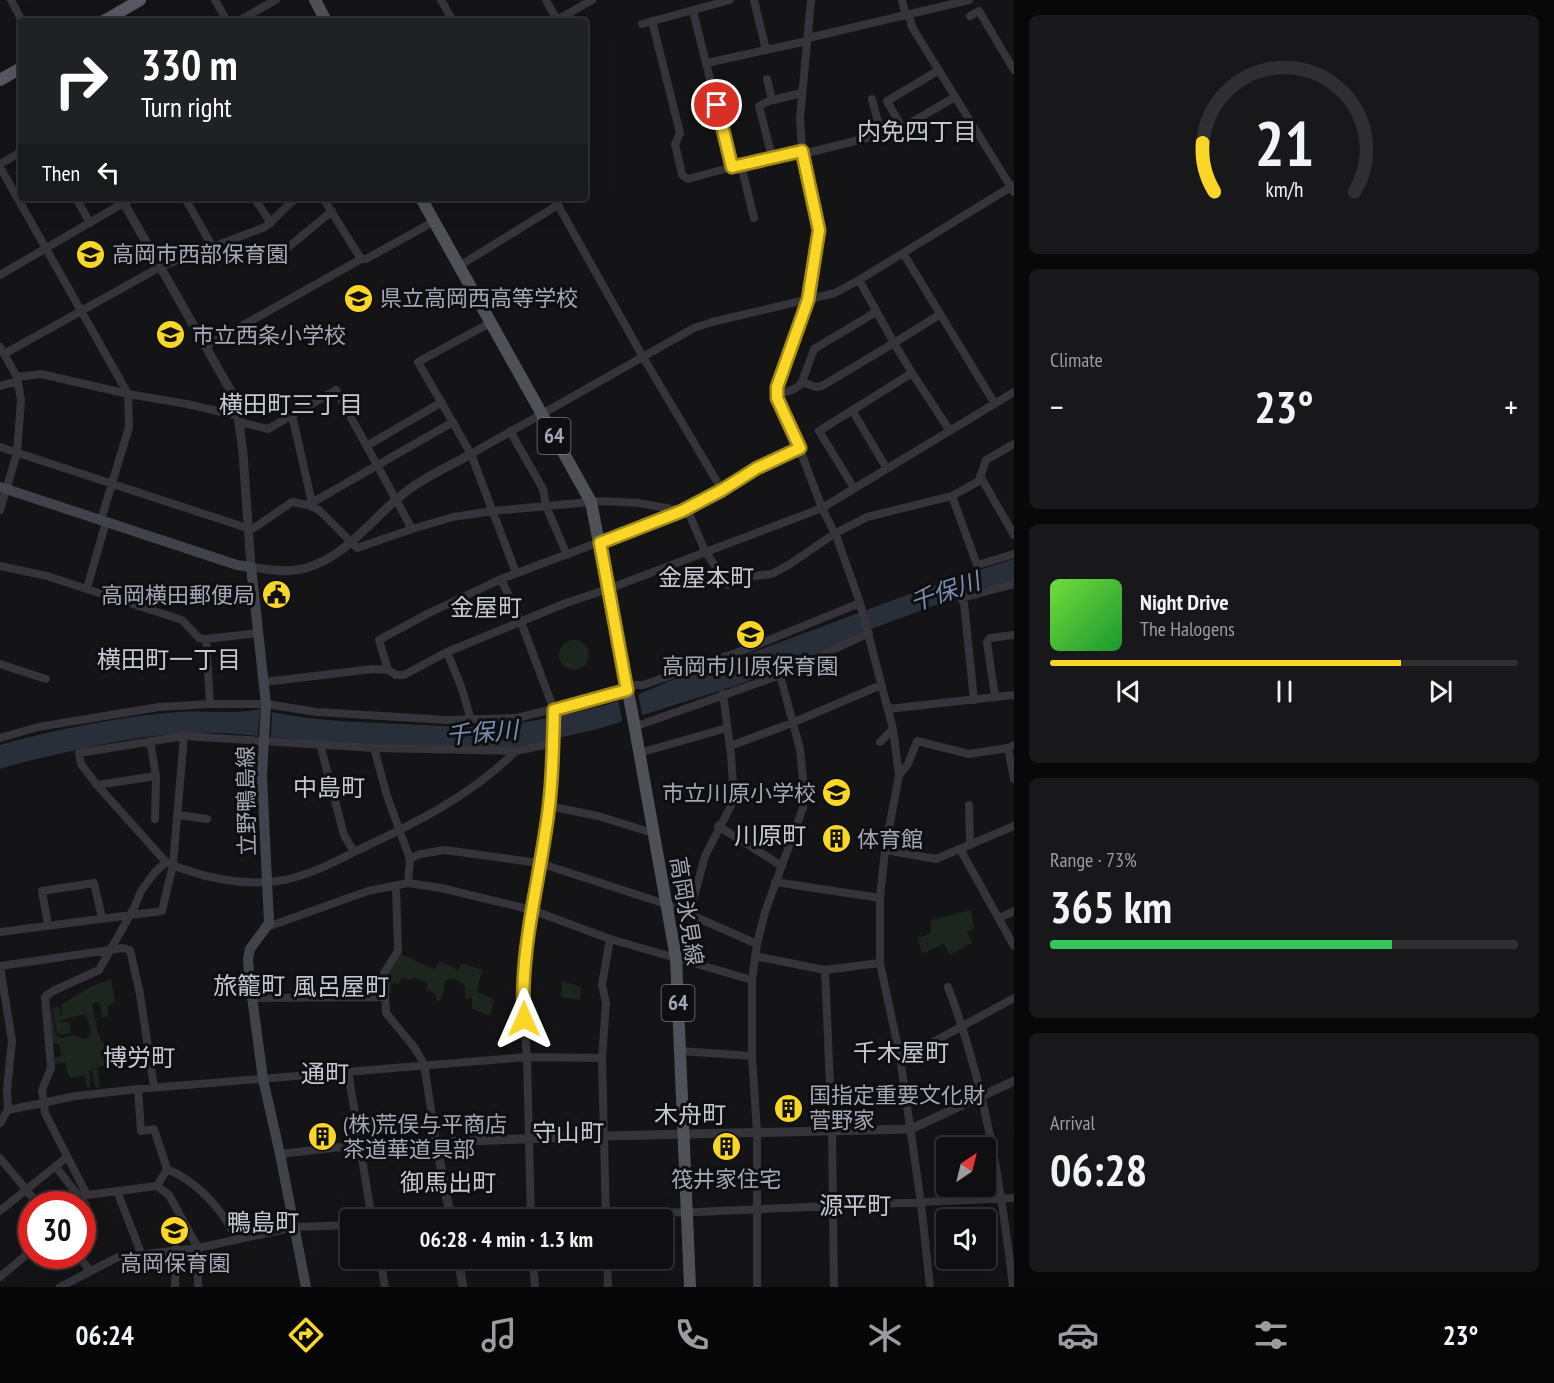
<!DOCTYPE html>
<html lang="en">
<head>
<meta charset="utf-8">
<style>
	:root { --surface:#0f0e10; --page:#181719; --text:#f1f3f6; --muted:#9b9c9f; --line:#2f2e30; --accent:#fad626 }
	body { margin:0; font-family:"PT Sans Narrow","Noto Sans JP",sans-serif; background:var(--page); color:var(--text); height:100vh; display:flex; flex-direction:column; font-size:22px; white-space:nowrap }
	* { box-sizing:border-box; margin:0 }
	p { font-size:20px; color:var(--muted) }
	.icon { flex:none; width:33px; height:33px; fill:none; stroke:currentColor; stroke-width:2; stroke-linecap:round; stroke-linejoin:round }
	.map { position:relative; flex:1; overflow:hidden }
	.details { display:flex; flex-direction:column; gap:15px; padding:15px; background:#080809; width:540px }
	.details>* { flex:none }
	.hud { position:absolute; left:18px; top:18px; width:570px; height:183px; border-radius:6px; box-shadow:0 6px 24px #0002,0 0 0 2px var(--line); background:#202124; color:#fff; overflow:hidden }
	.needle { width:39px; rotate:35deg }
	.tools { position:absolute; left:936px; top:1137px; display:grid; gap:12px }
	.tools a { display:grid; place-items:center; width:60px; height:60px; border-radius:6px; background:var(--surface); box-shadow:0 6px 24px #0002,0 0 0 2px var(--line); font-size:30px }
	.speed { position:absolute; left:18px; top:1191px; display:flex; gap:12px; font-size:30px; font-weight:700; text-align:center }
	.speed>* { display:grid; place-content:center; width:78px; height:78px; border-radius:50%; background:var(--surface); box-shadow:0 6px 24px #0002,0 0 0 2px var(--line); line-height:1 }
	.speed .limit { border:9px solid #d22; background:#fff; color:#111 }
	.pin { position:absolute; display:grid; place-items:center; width:51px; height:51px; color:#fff; margin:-26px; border:3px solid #fff; border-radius:50%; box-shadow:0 2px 6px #0007 }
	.me { position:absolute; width:66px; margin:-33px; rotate:0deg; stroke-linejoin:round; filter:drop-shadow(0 0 4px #0008) }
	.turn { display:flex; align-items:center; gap:21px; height:126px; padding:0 24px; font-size:27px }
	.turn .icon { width:78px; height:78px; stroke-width:2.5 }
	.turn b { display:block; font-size:42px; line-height:51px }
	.then { display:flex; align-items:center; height:57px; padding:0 24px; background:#0003; gap:12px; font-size:22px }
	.big { font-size:45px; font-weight:700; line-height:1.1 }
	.details .widget { flex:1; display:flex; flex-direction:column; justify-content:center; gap:9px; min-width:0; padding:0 21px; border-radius:9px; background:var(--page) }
	.details .dial { align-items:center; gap:0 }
	.dial svg { height:156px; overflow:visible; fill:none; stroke:var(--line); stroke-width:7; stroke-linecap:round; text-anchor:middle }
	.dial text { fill:var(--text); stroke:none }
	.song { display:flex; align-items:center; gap:18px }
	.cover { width:72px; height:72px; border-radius:9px; background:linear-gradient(135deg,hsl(100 70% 55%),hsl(130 70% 35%)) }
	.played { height:6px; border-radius:3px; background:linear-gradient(90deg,var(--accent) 75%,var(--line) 75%) }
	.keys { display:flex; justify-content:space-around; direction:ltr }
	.heat { display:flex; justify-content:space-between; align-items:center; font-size:33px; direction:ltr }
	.charge { height:9px; border-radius:4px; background:linear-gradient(90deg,#34c759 73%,var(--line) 0) }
	.trip { position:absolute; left:340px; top:1209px; width:333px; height:60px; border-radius:6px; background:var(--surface); box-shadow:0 6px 24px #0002,0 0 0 2px var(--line); font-weight:700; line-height:60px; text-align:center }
	.tab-bar { display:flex; height:96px; justify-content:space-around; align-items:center; background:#060606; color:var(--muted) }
	.tab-bar .icon { width:42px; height:42px }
	.tab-bar .active { color:var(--accent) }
	.tab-bar b { font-size:27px; color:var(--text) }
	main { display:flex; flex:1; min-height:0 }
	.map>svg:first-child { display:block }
	.green { fill:#1d251f }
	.water { fill:#292f39 }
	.pier { fill:#141315 }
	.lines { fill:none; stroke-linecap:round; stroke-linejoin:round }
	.minor { stroke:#34343a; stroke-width:8 }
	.tertiary { stroke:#34343a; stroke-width:9 }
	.secondary { stroke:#42434a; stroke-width:10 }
	.primary { stroke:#505059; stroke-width:12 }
	.trunk { stroke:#585862; stroke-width:12 }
	.route-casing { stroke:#a28b19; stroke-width:15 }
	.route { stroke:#fad626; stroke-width:10 }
	.labels { text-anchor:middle; stroke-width:6; stroke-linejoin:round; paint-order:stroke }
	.shield { fill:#0f0e10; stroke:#777984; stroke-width:1.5 }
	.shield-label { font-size:21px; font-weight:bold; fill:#a4a7b6 }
	.poi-label { font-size:22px; fill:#a4a7b6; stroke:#0f0e10; text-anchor:start }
	.street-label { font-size:22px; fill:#a4a7b6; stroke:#0f0e10 }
	.neighbourhood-label { font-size:24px; fill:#c5c7d2; stroke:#0f0e10 }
	.water-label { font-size:24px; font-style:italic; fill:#798fb3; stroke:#0f0e10 }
</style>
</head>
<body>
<main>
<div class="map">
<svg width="1014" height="1287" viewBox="0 0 1014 1287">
	<rect width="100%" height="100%" fill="#141315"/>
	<!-- green -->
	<path class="green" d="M559 655a15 15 0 1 1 30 0a15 15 0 1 1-30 0Z
		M 971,910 L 974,928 L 967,932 L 973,942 L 950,955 L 944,944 L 922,954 L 918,938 L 931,933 L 931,920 Z
		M 401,954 L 434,969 L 440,961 L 458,970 L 462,963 L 482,970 L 477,992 L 494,999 L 490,1016 L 472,1009 L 472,998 L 465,998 L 465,986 L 455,979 L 446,980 L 441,1001 L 436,1000 L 436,994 L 426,990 L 428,984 L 414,977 L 411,980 L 402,978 L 398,984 L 391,983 L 390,993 L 387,993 L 387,975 Z
		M 111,979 L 115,1002 L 107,1007 L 109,1016 L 102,1017 L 99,1002 L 92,1003 C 95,1018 96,1034 105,1046 L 109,1047 L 110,1050 L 104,1053 L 106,1065 L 97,1067 L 100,1087 L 95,1087 L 92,1070 L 89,1071 L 91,1087 L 87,1088 L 85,1076 L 69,1078 L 65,1063 L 55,1064 L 52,1058 L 61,1056 L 59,1044 L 51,1043 L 49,1007 L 51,1008 L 56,1035 L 62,1038 L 72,1035 L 86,1039 L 91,1033 L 86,1015 C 76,1014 70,1020 61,1020 L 61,1022 L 70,1022 L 71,1033 L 62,1035 L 57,1033 L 52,1008 L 59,1006 L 61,1017 L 62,1004 L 90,987 Z
		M 562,981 L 581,987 L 580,1000 L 561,997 Z"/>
	<!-- water -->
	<path class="water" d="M 1014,559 L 1014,581 L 958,597 L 871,629 L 796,663 L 732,687 L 598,729 L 535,743 L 513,747 L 467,749 L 306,741 L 271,737 L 272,712 C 315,721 358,722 402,724 C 442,726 481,729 520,723 C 558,717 598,708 635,696 C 647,691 660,685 672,680 C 788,643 898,594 1014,559 Z
		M 260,709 L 258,736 C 191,728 141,736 76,750 C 50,756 25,761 0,769 L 0,745 C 57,729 117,717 177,712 C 204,710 233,715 260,709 Z"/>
	<!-- pier -->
	<path class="pier" d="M 638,693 L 643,719 L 623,725 L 618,699 Z"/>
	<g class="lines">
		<!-- minor -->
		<path class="minor" d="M 11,0 L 22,21
			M 215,0 L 227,21
			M 441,0 L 453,21
			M 546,0 L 557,20
			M 754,0 L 766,50
			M 811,0 L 800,118 L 802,151 L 819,230 L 808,300 L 777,387 L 777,398 L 791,426 L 822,508 L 837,538 L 860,603 L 893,729 L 899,775 L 885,850 L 880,898 L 880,963 L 900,1057 L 921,1203 L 930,1287
			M 902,0 L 906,16
			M 693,11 L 732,167 L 741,165 L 754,218
			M 909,15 L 912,27 L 1014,192
			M 970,16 L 979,11 L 1014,70
			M 238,21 L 276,0
			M 555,21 L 592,0
			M 652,21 L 680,133 L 675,144 L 682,175 L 688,179 L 732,167
			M 642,24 L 730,0
			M 808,38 L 969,0
			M 707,63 L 807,41
			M 767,79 L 772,100
			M 872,99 L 881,134
			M 902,128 L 887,101 L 939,70
			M 772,157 L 759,106 L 769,101 L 802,93
			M 0,164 L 21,152
			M 741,165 L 798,152 L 807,153 L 891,132 L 902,128 L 955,97
			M 0,167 L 128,394 L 129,427 L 101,520
			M 76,198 L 90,223
			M 185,198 L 212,246
			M 254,198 L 271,223
			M 323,198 L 361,259
			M 554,198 L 643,357 L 722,490
			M 903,253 L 995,404
			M 274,259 L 332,211
			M 459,266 L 558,205
			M 0,275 L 132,198
			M 859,280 L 894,343 L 939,315
			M 490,323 L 418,362 L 471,454 L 516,573
			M 206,346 L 361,259 L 366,259 L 433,222
			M 0,347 L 17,377 L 21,400 L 17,453 L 0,510
			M 4,354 L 160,267 L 265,227 L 296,198
			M 17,377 L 41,374 L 128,394 L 187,404 L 239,416
			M 802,382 L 814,349 L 876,312
			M 0,386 L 18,381
			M 777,394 C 785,393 798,389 802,382 L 816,387 L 822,386 L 894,343 L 912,373
			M 852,410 L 887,469
			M 292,415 L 312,503
			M 240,422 L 268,429 L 336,390 L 412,529
			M 510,431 L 543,489 L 546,506 L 567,555
			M 368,445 L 442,402
			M 0,447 L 244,527 L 254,528 L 292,502 L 308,505 L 453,422
			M 471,454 L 694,328 L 712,322 L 835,293 L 859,280 L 1014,185
			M 980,476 L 1014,535
			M 854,488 L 819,431 L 912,373 L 950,431
			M 952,496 L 977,565 L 1014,554
			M 308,505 L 319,510 L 357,548 L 412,529 L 453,517 L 493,511 L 601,501 L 639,503 L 682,511
			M 687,509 L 705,551 L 728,585 L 754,576 L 772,574 L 790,564 L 834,534 L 867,517 L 952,496 L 979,481 L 986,460 L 1014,444
			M 0,566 L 47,576 L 182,620 L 199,638 L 206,639 L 259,633
			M 501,579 L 521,622 L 554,710 L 549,806 L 532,910 L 523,1001 L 527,1057 L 531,1220
			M 87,588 L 106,522
			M 206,639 L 210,704
			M 447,652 L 462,689 L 471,720
			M 0,664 L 46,679
			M 388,670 L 379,640 L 427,614 L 501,579 L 682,511 L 722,490 L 757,468 L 800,448
			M 264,682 L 373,669 L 388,670 L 396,675 L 404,675 L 447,652 L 566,603 L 608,589 L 822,508 L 1014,392
			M 995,697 L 987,642 L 990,638 L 1014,635
			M 974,700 L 964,603 L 961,598 L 1014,584
			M 888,709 L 1014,695
			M 634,727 L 780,675 L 869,633
			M 0,738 L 38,727 L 159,707 L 210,704 L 266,704 L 317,712 L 447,720 L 517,718 L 627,690 L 635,685 L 643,685 L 744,650 L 860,603
			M 150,741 L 156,776 L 155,819
			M 880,742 L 893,729
			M 320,744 L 344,835 L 354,852
			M 730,746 L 792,723 L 881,685
			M 374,748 L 387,796 L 410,859 L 408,883
			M 1008,748 L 1014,779
			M 639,753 L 727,728
			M 899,775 L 908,764 L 917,741 L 969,754 L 1008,748 L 1014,745
			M 156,776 L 97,785 L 81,764 L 79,753 L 184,736 L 374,748 L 516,751 L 553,743
			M 97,785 L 166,862
			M 969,805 L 970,845
			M 549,806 L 598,816 L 653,833
			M 178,815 L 207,819
			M 718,826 L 782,866
			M 960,849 L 1014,946
			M 885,850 L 936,859 L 1014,826
			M 410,859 L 420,854 L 445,850 L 539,863 L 666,904 L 757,944
			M 775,882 L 880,898
			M 689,915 L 705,856 L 737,794 L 733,785 L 731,755 L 723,694
			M 999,918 L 1014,911
			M 48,925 L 42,891 L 94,883 L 102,918
			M 267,927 L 368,891 L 408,883 L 441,888 L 532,910 L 610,939 L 752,980
			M 0,932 L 162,911 L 173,865 L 184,736
			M 755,956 L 825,970 L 880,963
			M 0,966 L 123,948 L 130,950 L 140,994 L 154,1087
			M 0,966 L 12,1041 L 7,1089 L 8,1110 L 0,1123
			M 825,970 L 832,1131 L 834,1287
			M 948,987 C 985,1084 1001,1185 1013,1287
			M 251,998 L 384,997
			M 681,1051 L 752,1056
			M 900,1057 L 924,1047 L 1014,998
			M 348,1071 L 372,1220
			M 138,1089 L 141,1131 L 154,1129 L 167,1169 L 157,1186
			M 8,1110 L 76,1096 L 138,1089 L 527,1057 L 602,1058
			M 280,1154 L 359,1145 L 436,1142 L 424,1064 L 414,1047 L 386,1013 L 384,973 L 398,951 L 396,886
			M 0,1158 L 38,1204
			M 55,1166 L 85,1204 L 82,1206
			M 167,1169 C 198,1182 222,1209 237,1239
			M 117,1191 L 141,1253
			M 0,1211 L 67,1157
			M 421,1220 L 451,1217 L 696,1212 L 1014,1198
			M 606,1220 L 602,1058 L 606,1003 L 602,985 L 610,939
			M 79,1256 L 90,1271
			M 380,1258 L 385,1287
			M 533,1258 L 535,1287
			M 607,1258 L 608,1287
			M 0,1277 L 32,1250
			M 60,1287 L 118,1257 L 198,1248 L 295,1227 L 351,1225
			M 175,1287 L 176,1249
			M 198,1287 L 198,1248 L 169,1195 L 157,1186 L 87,1195 L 45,1113 L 42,1090 L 51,1068 L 45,997 L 53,991 L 99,970 L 134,908 L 141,891 L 155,872 L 166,862 C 199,877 241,886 278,881 C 306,877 333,863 358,850 C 416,823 470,796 516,751
			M 757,1287 L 757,1132 L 752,1056 L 752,980 L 757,944 L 765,912 L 803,808 L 803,779 L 800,749 L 780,675"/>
		<!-- tertiary -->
		<path class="tertiary" d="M 121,198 L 236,400 L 243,453 L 251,567 C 269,570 288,573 306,568 C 344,557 368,524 397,499 C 418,480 446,468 471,454
			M 451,1220 L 436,1142 L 605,1136 L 911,1129 L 1014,1081
			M 458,1258 L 463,1287"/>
		<!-- secondary -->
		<path class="secondary" d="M 0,487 L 237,565 L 251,567 L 266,704 L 262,775 L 269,923 L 250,949 L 248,959 L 249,974 L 263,1079 L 280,1154 L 306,1287"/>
		<!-- primary -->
		<path class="primary" d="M 315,0 L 326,21
			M 421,198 L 591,502 L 634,723 L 676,958 L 690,1287"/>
		<!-- trunk -->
		<path class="trunk" d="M 104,21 L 140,0
			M 0,80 L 21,68"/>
	</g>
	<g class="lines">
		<defs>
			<path id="route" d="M 524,1019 C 519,948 541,877 549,806 C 553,774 553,741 554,710 L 627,690 L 600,543 L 682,511 L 722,490 L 757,468 L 800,448 L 777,398 L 777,387 L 808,300 L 819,230 L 802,151 L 732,167 L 717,105"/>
		</defs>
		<!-- route casing -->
		<use href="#route" class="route-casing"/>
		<!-- route -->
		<use href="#route" class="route"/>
	</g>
	<!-- icons -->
	<defs>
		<symbol id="school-disc" viewBox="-11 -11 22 22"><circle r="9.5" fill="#fad626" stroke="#0f0e10"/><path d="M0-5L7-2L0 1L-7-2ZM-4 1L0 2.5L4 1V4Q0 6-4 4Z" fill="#111"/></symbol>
		<symbol id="civic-disc" viewBox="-11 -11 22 22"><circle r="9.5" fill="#fad626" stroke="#0f0e10"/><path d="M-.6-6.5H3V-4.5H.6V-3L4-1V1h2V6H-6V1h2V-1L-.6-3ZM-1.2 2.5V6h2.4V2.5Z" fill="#111"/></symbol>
		<symbol id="building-disc" viewBox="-11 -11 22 22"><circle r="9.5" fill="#fad626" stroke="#0f0e10"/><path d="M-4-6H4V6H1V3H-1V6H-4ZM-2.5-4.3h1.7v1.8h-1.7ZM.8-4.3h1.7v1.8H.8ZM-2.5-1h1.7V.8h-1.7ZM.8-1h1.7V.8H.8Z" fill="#111"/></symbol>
	</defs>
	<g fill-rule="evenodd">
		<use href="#school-disc" x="74" y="238" width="33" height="33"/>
		<use href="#school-disc" x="342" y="282" width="33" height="33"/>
		<use href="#school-disc" x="154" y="318" width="33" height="33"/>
		<use href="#civic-disc" x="260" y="578" width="33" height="33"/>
		<use href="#school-disc" x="734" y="618" width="33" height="33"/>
		<use href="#school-disc" x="820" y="776" width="33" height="33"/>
		<use href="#building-disc" x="820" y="822" width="33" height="33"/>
		<use href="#building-disc" x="772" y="1092" width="33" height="33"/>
		<use href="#building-disc" x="306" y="1120" width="33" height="33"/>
		<use href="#building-disc" x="710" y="1130" width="33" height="33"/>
		<use href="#school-disc" x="158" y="1214" width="33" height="33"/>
	</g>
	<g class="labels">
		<!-- shield labels -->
		<g class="shield">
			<rect x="537.5" y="418" width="33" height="36" rx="4.5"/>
			<rect x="661.5" y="985" width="33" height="36" rx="4.5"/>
		</g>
		<g class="shield-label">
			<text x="554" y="443">64</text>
			<text x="678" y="1010">64</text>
		</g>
		<!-- poi labels -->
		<g class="poi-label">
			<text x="112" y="262">高岡市西部保育園</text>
			<text x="380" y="306">県立高岡西高等学校</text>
			<text x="192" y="343">市立西条小学校</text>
			<text x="255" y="603" text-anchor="end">高岡横田郵便局</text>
			<text x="750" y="674" text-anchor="middle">高岡市川原保育園</text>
			<text x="816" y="801" text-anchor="end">市立川原小学校</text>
			<text x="857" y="847">体育館</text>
			<text x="809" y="1103">国指定重要文化財<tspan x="809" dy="25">菅野家</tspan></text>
			<text x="343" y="1132">(株)荒俣与平商店<tspan x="343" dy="25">茶道華道具部</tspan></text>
			<text x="726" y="1187" text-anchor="middle">筏井家住宅</text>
			<text x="175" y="1271" text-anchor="middle">高岡保育園</text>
		</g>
		<!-- street labels -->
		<g class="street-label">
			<text transform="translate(246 801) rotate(-91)" y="8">立野鴨島線</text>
			<text transform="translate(687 911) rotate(81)" y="8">高岡氷見線</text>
		</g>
		<!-- neighbourhood labels -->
		<g class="neighbourhood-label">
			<text x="917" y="140">内免四丁目</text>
			<text x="291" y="413">横田町三丁目</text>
			<text x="706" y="586">金屋本町</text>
			<text x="486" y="616">金屋町</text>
			<text x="169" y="668">横田町一丁目</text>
			<text x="329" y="796">中島町</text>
			<text x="770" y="844">川原町</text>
			<text x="249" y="994">旅籠町</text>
			<text x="341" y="995">風呂屋町</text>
			<text x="901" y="1061">千木屋町</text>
			<text x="139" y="1066">博労町</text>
			<text x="325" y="1082">通町</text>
			<text x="690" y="1123">木舟町</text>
			<text x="568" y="1141">守山町</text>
			<text x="448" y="1191">御馬出町</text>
			<text x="855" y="1214">源平町</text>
			<text x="263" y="1231">鴨島町</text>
		</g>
		<!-- water labels -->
		<g class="water-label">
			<text transform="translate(945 592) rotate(-19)" y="8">千保川</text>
			<text transform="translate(482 733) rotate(-5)" y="8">千保川</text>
		</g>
	</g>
</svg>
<div class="tools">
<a><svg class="needle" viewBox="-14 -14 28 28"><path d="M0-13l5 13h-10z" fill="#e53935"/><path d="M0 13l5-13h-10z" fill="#9b9c9f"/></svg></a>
<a><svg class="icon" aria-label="sound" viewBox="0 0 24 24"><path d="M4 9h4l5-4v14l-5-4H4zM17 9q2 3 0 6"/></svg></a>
</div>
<div class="speed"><div class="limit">30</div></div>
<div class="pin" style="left:717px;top:105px;background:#d93025"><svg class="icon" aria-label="arrive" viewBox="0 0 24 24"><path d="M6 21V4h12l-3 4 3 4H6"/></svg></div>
<svg class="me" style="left:524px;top:1019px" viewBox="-20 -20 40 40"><path d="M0-17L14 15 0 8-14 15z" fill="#fad626" stroke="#fff" stroke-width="4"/></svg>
<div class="trip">06:28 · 4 min · 1.3 km</div>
<div class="hud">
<div class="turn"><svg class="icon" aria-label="right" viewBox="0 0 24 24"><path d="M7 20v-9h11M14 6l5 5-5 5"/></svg><div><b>330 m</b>Turn right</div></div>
<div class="then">Then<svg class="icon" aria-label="left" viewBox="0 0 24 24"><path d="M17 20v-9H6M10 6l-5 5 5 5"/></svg></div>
</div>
</div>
<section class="details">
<div class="widget dial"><svg viewBox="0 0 100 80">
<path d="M14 69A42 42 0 1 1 86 69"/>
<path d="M14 69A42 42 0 0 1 8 44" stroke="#fad626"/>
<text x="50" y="56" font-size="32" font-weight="700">21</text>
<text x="50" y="72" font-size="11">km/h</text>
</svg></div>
<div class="widget"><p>Climate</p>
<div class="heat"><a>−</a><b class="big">23°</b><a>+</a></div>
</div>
<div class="widget">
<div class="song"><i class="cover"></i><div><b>Night Drive</b><p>The Halogens</p></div></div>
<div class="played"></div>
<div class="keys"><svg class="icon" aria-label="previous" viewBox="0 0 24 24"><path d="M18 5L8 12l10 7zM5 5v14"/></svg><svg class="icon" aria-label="pause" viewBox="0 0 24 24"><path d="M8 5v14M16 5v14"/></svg><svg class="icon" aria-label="next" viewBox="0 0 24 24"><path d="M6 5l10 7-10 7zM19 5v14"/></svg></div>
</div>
<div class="widget"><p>Range · 73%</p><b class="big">365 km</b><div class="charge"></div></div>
<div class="widget"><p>Arrival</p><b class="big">06:28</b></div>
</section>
</main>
<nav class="tab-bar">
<b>06:24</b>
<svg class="icon active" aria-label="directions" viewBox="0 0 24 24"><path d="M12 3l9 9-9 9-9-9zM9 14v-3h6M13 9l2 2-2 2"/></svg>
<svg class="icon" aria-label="music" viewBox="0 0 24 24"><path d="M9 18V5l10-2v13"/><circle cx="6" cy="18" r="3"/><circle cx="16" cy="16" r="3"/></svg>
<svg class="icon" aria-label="phone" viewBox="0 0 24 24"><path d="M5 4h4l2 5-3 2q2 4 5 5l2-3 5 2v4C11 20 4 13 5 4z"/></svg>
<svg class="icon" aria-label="climate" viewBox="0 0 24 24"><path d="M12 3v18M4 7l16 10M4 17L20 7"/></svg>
<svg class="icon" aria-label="car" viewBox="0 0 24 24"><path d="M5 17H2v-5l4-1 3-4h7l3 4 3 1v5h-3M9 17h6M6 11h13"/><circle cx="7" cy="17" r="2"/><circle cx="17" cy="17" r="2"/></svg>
<svg class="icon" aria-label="filters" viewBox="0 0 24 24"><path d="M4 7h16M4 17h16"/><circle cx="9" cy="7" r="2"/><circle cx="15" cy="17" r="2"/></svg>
<b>23°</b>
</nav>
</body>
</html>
